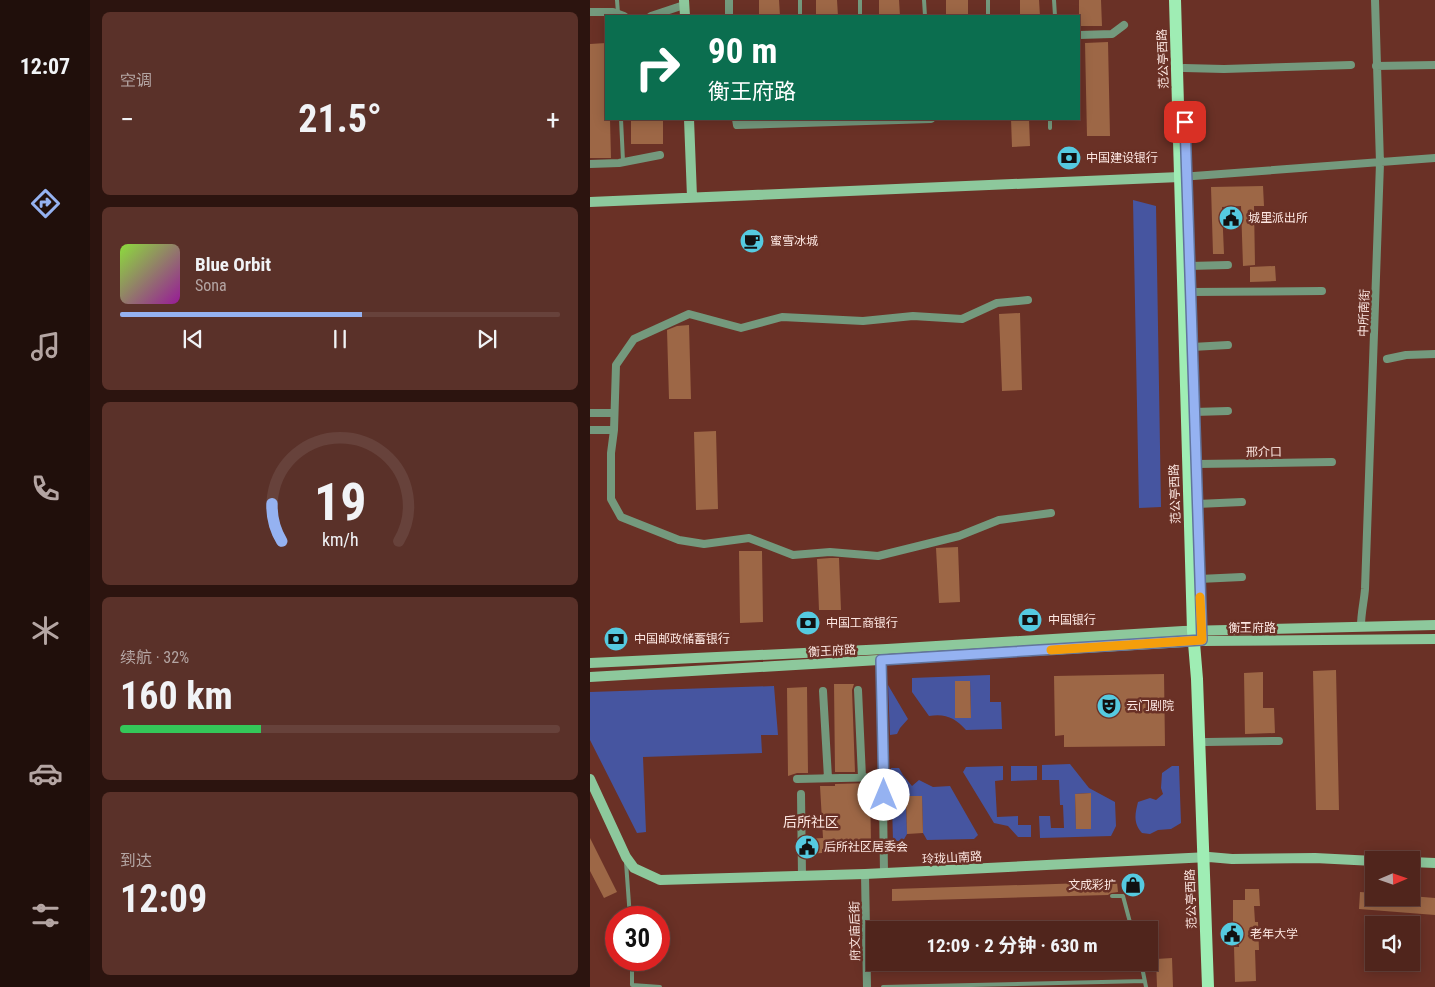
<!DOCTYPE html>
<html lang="zh">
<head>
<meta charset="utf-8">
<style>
	:root { --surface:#50251c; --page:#5a3129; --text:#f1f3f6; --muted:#b4a5a3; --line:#67423b; --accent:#95b2f1 }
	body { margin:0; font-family:"Roboto Condensed","Noto Sans SC",sans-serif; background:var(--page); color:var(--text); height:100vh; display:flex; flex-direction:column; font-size:19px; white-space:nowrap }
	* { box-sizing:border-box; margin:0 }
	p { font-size:16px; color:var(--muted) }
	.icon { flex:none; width:28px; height:28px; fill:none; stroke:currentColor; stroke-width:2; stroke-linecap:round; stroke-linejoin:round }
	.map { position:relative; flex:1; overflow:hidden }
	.drawer { display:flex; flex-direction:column; gap:12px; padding:12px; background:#2c140f; width:500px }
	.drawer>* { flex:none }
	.guide { position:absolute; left:15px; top:15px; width:475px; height:105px; border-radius:0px; box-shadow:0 2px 12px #0003,0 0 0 1px var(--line); background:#0b6e4f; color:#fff; overflow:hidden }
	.needle { width:32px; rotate:88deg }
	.tools { position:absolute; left:775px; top:851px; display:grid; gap:10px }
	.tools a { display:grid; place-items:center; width:55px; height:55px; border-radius:0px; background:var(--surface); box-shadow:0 2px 12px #0003,0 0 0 1px var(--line); font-size:25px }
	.speed { position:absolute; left:15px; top:906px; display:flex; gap:10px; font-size:25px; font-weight:700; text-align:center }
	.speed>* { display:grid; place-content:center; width:65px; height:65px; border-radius:50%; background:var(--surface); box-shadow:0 2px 12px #0003,0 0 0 1px var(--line); line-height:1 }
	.speed .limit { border:8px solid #d22; background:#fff; color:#111 }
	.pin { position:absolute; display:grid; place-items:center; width:42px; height:42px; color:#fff; margin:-21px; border-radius:10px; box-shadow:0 2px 8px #0006 }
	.me { position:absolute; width:55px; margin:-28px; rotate:0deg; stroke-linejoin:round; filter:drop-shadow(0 0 4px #0008) }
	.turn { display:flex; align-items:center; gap:18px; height:105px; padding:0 20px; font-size:22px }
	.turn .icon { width:65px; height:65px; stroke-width:2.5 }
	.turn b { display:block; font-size:35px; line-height:42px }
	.big { font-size:38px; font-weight:700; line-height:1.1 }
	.drawer .widget { flex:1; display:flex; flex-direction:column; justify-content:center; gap:8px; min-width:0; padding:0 18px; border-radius:8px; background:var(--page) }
	.drawer .dial { align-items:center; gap:0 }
	.dial svg { height:130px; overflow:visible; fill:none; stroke:var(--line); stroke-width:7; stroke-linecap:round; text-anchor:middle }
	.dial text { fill:var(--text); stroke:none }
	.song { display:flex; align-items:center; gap:15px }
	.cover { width:60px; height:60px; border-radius:8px; background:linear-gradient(135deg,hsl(90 70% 55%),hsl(300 70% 35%)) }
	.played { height:5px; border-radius:2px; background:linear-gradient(90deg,var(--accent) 55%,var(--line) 55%) }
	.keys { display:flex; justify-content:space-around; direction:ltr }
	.heat { display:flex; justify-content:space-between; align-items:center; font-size:28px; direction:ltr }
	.charge { height:8px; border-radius:4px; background:linear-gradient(90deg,#34c759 32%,var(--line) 0) }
	.trip { position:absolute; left:276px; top:921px; width:292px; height:50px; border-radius:0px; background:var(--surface); box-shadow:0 2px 12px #0003,0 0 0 1px var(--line); font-weight:700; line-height:50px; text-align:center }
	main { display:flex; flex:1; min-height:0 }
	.menu { display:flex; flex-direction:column; width:90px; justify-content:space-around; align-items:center; background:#200f0b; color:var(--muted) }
	.menu .icon { width:35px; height:35px }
	.menu .on { color:var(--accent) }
	.menu b { font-size:22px; color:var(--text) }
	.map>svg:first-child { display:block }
	.green { fill:#4655a0; fill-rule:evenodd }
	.building { fill:#9d6746 }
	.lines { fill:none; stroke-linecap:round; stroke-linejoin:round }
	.lane { stroke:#74997d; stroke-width:4 }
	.street { stroke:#74997d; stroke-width:8 }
	.secondary { stroke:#8dc89c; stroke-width:10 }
	.primary { stroke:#9fedb4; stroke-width:12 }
	.route-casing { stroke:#61749d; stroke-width:12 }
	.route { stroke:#95b2f1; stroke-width:9 }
	.slow { stroke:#f59e0b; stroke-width:9 }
	.labels { text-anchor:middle; stroke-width:5; stroke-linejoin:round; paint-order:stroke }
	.street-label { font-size:12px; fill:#fde7e2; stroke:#6a3126 }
	.poi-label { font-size:12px; fill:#fde7e2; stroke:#6a3126; text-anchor:start }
	.neighbourhood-label { font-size:14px; fill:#fde7e2; stroke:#6a3126 }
</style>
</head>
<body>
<main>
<nav class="menu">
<b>12:07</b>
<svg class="icon on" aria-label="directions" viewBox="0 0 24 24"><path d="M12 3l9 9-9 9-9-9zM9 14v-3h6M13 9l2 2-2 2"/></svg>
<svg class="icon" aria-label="music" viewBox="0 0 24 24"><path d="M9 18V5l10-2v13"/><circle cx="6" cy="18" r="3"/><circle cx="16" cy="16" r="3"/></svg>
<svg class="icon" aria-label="phone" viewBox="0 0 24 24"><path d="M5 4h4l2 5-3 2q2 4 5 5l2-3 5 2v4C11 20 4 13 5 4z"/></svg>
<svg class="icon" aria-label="climate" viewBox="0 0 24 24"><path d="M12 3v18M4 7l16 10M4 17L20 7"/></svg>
<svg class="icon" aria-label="car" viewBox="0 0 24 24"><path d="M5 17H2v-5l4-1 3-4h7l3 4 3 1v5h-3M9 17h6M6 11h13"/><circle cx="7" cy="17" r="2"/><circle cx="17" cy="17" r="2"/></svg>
<svg class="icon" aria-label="filters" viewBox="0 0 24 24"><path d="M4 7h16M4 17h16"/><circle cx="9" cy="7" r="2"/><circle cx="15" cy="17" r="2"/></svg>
</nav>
<section class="drawer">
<div class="widget"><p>空调</p>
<div class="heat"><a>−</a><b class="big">21.5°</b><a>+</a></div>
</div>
<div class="widget">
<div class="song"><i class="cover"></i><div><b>Blue Orbit</b><p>Sona</p></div></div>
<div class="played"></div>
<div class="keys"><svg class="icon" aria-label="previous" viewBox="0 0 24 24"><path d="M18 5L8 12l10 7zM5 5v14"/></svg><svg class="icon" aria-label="pause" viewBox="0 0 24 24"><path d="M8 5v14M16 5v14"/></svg><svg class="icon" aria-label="next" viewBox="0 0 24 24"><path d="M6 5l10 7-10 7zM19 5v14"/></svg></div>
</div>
<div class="widget dial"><svg viewBox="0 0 100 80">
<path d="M14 69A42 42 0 1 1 86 69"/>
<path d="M14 69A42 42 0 0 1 8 46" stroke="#95b2f1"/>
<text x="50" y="56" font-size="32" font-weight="700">19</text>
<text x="50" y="72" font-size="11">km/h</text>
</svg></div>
<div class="widget"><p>续航 · 32%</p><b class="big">160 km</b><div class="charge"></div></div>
<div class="widget"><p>到达</p><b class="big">12:09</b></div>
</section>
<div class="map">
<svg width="845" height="987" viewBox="0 0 845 987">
	<rect width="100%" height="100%" fill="#6a3126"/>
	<!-- green -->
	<path class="green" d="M 543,200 L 566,206 L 571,507 L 549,508 Z
		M 400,675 L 400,702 L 411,702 L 412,729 L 376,730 C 366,718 355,713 339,716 L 322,692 L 322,678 ZM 365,681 L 380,681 L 381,718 L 365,718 Z
		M 298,685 L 318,719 L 310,728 L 307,734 L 300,735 Z
		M 184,686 L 188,735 L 171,735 L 172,753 L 53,757 L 56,832 L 47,833 L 0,740 L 0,692 Z
		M 480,764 L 499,788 L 525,802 L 526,826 L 521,836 L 450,838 L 449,816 L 460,816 L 461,828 L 474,828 L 473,805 L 470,805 L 469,780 L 452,780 L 452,765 ZM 501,793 L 501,829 L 486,829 L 485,794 Z
		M 413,766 L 413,780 L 405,781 L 407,817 L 428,816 L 428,825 L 441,825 L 441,837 L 428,837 L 418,826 L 404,823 L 373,772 L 376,767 Z
		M 421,766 L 447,766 L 447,780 L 421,781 Z
		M 582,766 L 589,766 L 591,823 L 581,829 L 568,830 L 560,834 L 552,833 C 543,823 545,814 548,802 L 560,798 L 566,800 L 573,794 L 571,788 L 572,773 Z
		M 301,768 L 309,768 L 313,775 L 322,786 L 329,780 L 343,787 L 360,786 L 388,835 L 384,839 L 337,840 L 333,833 L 332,796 L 316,796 L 317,834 L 313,841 L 303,841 Z"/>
	<!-- building -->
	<path class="building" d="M 169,0 L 189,0 L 190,16 L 169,16 Z
		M 226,0 L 247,0 L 248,16 L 226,16 Z
		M 289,0 L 309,0 L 310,16 L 289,16 Z
		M 356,0 L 378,0 L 378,16 L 356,16 Z
		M 430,0 L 449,0 L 450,16 L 430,16 Z
		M 489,0 L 511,0 L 512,26 L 489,26 Z
		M 518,42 L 520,136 L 497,136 L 495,43 Z
		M 16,43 L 16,119 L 20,119 L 21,158 L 0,158 L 0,44 Z
		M 41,119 L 73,119 L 73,144 L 41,144 Z
		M 421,119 L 439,119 L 440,146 L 422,147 Z
		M 673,186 L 674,206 L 664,206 L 665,265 L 653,266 L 651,206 L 632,207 L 634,254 L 623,254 L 621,187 Z
		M 685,266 L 686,281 L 660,282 L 660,267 Z
		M 430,313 L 432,390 L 412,391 L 409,314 Z
		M 99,325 L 101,399 L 79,399 L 77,330 L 87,326 Z
		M 126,431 L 128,509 L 106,510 L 104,432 Z
		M 368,547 L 370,602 L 349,603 L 346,548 Z
		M 149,551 L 172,551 L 173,622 L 150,623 Z
		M 240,558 L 249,558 L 251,610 L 229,610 L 227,559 Z
		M 746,670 L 749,810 L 726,810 L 723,671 Z
		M 673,672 L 673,708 L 684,708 L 685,733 L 655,734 L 654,673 Z
		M 574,674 L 575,746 L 474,747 L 474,735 L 465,736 L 464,676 Z
		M 365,681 L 380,681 L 381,718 L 365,718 Z
		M 244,684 L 264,684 L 262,690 L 265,772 L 245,772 Z
		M 217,687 L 218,773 L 207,773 L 198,776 L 197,688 Z
		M 280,783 L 281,843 L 271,850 L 232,849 L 232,853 L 217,854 L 217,839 L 233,838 L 230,786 L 245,786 L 245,784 Z
		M 501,793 L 501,829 L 486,829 L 485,794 Z
		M 316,796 L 332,796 L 333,833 L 317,834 Z
		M 0,838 L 27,892 L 14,898 L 0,871 Z
		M 527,882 L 528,892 L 521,893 L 518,895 L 302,901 L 302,889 Z
		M 655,889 L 669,889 L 670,906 L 664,906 L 665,922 L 668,922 L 669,950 L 665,950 L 666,981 L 645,982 L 644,947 L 649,947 L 649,923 L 643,923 L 643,900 L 655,900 Z
		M 770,892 L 784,893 L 784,898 L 821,896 L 845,898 L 845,915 L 769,909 Z
		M 582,958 L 583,987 L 567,987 L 566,959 Z"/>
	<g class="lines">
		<!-- lane -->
		<path class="lane" d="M 27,0 L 28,13
			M 210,0 L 210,16
			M 270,0 L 270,16
			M 334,0 L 335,16
			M 398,0 L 398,16
			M 464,0 L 465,16
			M 31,119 L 33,161
			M 460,119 L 460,128
			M 36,862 L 40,918
			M 522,896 L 533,896 L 542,930
			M 42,960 L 42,985
			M 551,962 L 556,987
			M 42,985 L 70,987
			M 293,987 L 555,981"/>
		<!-- street -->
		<path class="street" d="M 139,0 L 139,16
			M 0,12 L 23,12 L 34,16
			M 61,16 L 94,5
			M 489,35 L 522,34 L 534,25
			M 786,66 L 845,65
			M 594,68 L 634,69 L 761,65
			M 146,119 L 147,125 L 341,119
			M 0,164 L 29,163 L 70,155
			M 590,177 L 845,158
			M 599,266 L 638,265
			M 600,292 L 732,291
			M 438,300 L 407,303 L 372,319 L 323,316 L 273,321 L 192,317 L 151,328 L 99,314 L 44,339 L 26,365 L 24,430 L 21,453 L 21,499 L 31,517 L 89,540 L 114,544 L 159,538 L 203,555 L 240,552 L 288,556 L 369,536 L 409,520 L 461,513
			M 602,347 L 638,345
			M 797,359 L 816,355 L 845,354
			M 604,412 L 638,411
			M 0,413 L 24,413
			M 0,430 L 24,430
			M 606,464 L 742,462
			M 607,504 L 652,502
			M 609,579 L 652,577
			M 771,626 C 771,613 774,602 775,589 L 790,163 L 785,0
			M 291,660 L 294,873
			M 268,690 L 272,777
			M 233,691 L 238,778
			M 616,742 L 689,741
			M 207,779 L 294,777
			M 211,794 L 212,876
			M 275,874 L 277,987"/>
		<!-- secondary -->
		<path class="secondary" d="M 94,0 L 95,16
			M 99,119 L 102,197
			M 0,202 L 590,177
			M 0,663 L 297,649 L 593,631 L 845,625
			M 0,677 L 612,641 L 845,639
			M 0,779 L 36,857 L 44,868 L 70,880 L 275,874 L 619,857 L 642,859 L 725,858 L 784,861
			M 821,862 L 845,863"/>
		<!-- primary -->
		<path class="primary" d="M 585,0 L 603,631 L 607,679 L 618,987"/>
	</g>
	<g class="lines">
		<defs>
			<path id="route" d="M 294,795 L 291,660 L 612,640 L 595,122"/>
		</defs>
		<!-- route casing -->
		<use href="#route" class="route-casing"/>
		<!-- route -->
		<use href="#route" class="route"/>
		<!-- slow -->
		<path class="slow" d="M 461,650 L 612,640 L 610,597"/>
	</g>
	<!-- icons -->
	<defs>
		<symbol id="bank-disc" viewBox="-11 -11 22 22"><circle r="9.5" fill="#55cae0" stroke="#6a3126"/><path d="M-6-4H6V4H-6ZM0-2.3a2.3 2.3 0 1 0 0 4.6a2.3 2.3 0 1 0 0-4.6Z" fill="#111"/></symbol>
		<symbol id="civic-disc" viewBox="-11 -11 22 22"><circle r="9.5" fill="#55cae0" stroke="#6a3126"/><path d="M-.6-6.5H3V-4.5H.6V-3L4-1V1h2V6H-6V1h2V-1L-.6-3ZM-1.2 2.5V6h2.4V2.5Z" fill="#111"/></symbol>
		<symbol id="cafe-disc" viewBox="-11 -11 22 22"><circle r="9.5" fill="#55cae0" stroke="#6a3126"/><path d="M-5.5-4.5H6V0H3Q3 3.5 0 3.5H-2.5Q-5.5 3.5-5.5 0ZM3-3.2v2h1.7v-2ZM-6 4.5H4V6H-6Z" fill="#111"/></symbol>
		<symbol id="theatre-disc" viewBox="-11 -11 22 22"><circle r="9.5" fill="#55cae0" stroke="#6a3126"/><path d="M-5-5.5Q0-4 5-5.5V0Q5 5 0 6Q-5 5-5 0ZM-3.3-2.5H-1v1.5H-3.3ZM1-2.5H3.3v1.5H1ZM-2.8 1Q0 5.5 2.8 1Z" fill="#111"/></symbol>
		<symbol id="shop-disc" viewBox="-11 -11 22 22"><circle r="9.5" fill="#55cae0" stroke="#6a3126"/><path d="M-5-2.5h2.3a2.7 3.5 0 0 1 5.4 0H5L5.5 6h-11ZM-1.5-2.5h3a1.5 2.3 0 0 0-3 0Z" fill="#111"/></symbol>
	</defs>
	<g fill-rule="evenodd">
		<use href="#bank-disc" x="465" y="144" width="28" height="28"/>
		<use href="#civic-disc" x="627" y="204" width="28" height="28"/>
		<use href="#cafe-disc" x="148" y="227" width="28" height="28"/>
		<use href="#bank-disc" x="426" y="606" width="28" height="28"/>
		<use href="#bank-disc" x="204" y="609" width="28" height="28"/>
		<use href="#bank-disc" x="12" y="625" width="28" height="28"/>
		<use href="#theatre-disc" x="505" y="692" width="28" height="28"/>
		<use href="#civic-disc" x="203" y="833" width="28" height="28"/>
		<use href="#shop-disc" x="529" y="871" width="28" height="28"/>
		<use href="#civic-disc" x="628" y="920" width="28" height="28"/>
	</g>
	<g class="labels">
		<!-- street labels -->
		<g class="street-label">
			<text transform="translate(573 59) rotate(-92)" y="4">范公亭西路</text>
			<text transform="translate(774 313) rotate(-88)" y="4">中所南街</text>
			<text transform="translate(674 452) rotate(-1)" y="4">邢介口</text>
			<text transform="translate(585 494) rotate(-92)" y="4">范公亭西路</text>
			<text x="662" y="632">衡王府路</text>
			<text transform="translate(242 651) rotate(-3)" y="4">衡王府路</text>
			<text transform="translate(362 858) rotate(-3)" y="4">玲珑山南路</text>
			<text transform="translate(601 899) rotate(-92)" y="4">范公亭西路</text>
			<text transform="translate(265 931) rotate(-91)" y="4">府文庙后街</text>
		</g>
		<!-- poi labels -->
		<g class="poi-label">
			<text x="496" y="162">中国建设银行</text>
			<text x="658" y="222">城里派出所</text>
			<text x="180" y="245">蜜雪冰城</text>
			<text x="458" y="624">中国银行</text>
			<text x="236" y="627">中国工商银行</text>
			<text x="44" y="643">中国邮政储蓄银行</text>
			<text x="536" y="710">云门剧院</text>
			<text x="234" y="851">后所社区居委会</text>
			<text x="526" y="889" text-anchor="end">文成彩扩</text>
			<text x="660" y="938">老年大学</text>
		</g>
		<!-- neighbourhood labels -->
		<g class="neighbourhood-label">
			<text x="221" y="827">后所社区</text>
		</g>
	</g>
</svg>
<div class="tools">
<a><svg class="needle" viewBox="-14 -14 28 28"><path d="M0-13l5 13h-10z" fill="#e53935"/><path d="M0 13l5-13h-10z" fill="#b4a5a3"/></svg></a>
<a><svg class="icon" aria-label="sound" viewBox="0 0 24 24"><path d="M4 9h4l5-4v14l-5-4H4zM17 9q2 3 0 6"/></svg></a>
</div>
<div class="speed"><div class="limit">30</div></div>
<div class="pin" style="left:595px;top:122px;background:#d93025"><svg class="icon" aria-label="arrive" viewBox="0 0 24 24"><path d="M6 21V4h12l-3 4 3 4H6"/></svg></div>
<svg class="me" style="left:294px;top:795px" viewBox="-20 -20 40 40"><circle r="19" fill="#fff"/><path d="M0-13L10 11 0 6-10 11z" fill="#95b2f1"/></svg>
<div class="trip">12:09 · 2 分钟 · 630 m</div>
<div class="guide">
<div class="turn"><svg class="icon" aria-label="right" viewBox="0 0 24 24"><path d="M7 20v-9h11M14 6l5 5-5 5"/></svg><div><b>90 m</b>衡王府路</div></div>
</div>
</div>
</main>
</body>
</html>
